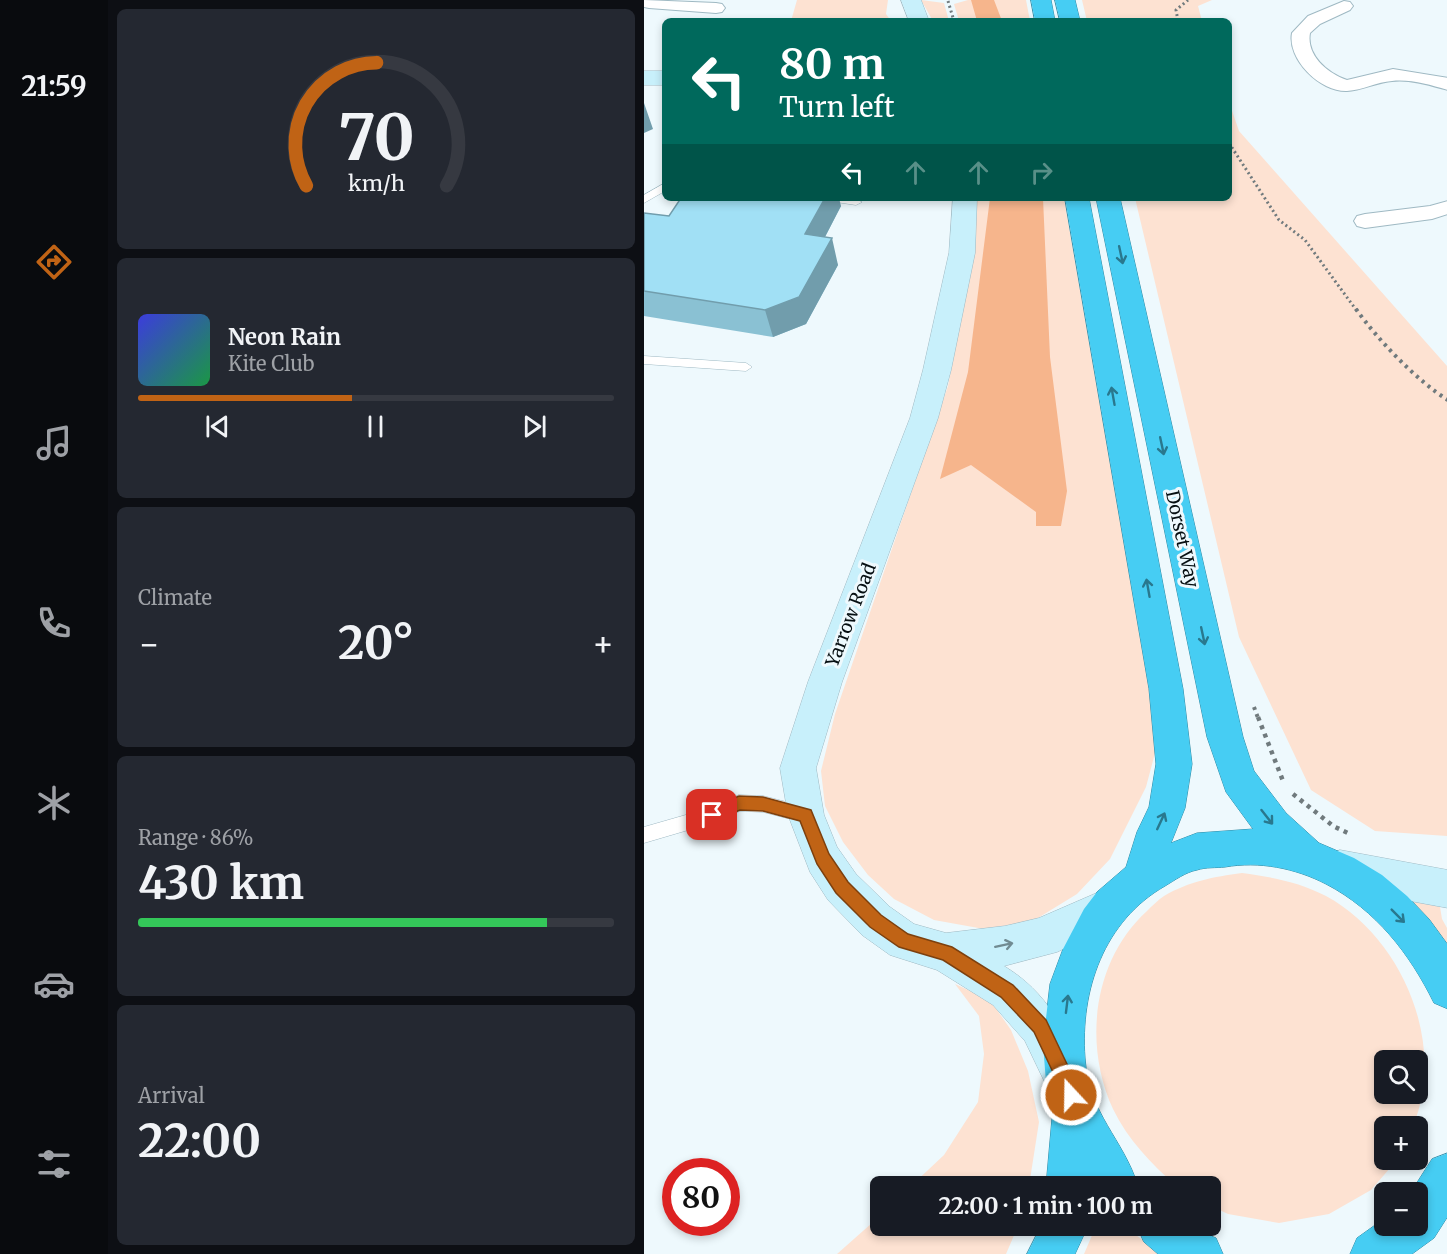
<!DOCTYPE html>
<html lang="en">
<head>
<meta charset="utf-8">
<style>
	:root { --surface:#171b24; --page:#242831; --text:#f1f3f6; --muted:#9ea1a6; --line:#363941; --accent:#c06315 }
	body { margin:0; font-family:Merriweather,serif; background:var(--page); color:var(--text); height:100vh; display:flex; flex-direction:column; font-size:22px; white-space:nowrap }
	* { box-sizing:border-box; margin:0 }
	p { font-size:20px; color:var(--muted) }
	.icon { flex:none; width:33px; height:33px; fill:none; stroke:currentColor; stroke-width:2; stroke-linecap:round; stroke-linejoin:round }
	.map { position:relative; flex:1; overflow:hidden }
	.panel { display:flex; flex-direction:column; gap:9px; padding:9px; background:#0d0f14; width:536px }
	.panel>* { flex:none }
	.top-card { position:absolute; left:18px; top:18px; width:570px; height:183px; border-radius:9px; box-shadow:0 3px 9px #0003; background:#00695c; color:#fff; overflow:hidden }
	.fabs { position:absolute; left:730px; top:1050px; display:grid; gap:12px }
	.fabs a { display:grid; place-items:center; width:54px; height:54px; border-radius:9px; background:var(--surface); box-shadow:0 3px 9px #0003; font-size:30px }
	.speed { position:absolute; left:18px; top:1158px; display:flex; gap:12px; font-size:30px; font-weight:700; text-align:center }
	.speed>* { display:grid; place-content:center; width:78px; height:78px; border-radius:50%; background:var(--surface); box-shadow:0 3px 9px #0003; line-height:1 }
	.speed .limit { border:9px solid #d22; background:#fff; color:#111 }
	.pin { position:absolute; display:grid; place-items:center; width:51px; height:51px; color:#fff; margin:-26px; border-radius:12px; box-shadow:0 3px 9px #0006 }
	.me { position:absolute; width:66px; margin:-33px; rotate:339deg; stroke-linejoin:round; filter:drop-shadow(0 0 4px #0008) }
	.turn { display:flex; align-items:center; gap:21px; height:126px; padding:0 18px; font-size:27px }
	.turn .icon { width:78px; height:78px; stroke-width:2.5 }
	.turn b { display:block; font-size:42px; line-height:51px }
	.lanes { display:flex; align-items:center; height:57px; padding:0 18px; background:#0003; justify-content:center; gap:30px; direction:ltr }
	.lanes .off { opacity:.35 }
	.big { font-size:45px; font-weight:700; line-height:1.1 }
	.panel .card { flex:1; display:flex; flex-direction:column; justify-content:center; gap:9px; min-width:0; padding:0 21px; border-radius:9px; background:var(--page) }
	.panel .dial { align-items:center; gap:0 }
	.dial svg { height:156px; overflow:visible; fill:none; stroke:var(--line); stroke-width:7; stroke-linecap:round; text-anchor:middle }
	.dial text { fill:var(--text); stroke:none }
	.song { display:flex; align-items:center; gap:18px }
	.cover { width:72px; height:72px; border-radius:9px; background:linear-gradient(135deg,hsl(240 70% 55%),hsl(140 70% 35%)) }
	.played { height:6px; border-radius:3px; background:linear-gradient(90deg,var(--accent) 45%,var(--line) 45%) }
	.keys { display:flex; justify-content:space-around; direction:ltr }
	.heat { display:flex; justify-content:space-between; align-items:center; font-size:33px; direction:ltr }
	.charge { height:9px; border-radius:4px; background:linear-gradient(90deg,#34c759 86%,var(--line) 0) }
	.trip { position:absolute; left:226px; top:1176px; width:351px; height:60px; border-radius:9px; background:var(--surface); box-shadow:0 3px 9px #0003; font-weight:700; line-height:60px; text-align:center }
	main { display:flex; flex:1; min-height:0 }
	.tabs { display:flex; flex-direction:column; width:108px; justify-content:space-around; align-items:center; background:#090b0e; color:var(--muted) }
	.tabs .icon { width:42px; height:42px }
	.tabs .current { color:var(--accent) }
	.tabs b { font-size:27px; color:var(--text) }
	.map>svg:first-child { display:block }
	.green { fill:#fde2d2; fill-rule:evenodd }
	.forest { fill:#f6b58c }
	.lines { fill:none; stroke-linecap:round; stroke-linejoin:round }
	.lane-casing { stroke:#9fb9c3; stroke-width:1 }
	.street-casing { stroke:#9fb9c3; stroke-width:2 }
	.secondary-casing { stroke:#9fb9c3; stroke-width:1 }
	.highway-casing { stroke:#308aa4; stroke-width:1 }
	.path-far2 { stroke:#707a7d; stroke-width:3; stroke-dasharray:2 3; stroke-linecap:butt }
	.path-far1 { stroke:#707a7d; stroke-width:4; stroke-dasharray:3 4.5; stroke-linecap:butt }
	.path { stroke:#707a7d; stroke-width:4.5; stroke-dasharray:4 5; stroke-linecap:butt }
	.lane { fill:#fff; fill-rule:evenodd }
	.street { fill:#fff; fill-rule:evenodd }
	.secondary { fill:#c8f0fb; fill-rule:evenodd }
	.highway { fill:#46cdf3; fill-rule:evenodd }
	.wall { fill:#8ac1d3 }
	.shaded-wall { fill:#719dac }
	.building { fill:#a1e0f5; stroke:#719dac; stroke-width:1.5 }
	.oneway { stroke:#29788e }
	.oneway2 { stroke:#718b92 }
	.route { fill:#c06315; stroke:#7d400e; stroke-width:1.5 }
	.labels { text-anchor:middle; stroke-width:6; stroke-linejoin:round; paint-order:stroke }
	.street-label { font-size:18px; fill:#060f12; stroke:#eef9fd }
</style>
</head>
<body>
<main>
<nav class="tabs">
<b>21:59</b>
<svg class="icon current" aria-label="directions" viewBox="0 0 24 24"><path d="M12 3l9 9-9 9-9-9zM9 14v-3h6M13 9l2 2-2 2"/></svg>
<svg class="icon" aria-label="music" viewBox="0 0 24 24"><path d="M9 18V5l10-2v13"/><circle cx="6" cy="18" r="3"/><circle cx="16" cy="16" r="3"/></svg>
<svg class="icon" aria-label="phone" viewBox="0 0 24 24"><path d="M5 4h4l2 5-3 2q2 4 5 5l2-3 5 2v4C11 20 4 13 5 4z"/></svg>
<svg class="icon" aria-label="climate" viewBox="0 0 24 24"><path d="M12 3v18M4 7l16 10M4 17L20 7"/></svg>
<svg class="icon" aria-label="car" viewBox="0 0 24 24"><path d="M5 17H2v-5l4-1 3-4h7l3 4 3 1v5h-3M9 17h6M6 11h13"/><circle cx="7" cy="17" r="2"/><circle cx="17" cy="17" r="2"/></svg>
<svg class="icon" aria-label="filters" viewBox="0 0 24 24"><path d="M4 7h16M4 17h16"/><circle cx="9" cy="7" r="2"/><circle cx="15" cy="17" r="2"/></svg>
</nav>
<section class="panel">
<div class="card dial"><svg viewBox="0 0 100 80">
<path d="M14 69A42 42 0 1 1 86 69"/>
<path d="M14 69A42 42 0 0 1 50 6" stroke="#c06315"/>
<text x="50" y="56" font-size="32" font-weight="700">70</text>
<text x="50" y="72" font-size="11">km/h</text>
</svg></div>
<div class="card">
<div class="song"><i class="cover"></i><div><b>Neon Rain</b><p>Kite Club</p></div></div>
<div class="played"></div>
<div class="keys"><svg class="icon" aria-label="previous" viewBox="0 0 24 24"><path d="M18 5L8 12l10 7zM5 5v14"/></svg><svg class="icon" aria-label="pause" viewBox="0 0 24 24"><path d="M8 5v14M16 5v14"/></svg><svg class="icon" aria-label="next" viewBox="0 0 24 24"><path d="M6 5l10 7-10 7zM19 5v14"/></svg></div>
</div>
<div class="card"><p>Climate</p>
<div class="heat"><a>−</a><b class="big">20°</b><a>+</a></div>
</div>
<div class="card"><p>Range · 86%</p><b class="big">430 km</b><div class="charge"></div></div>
<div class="card"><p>Arrival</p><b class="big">22:00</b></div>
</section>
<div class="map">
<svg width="804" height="1254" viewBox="0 0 804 1254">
	<rect width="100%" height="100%" fill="#eef9fd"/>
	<!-- green -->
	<path class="green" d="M 153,0 L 244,0 L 242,14 L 247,21 L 147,21 Z
		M 277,0 L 300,3 L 305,21 L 289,21 Z
		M 324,0 L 382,0 L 386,21 L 315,21 L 310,4 Z
		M 438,0 L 568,0 L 554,6 L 558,21 L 443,21 Z
		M 585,102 L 595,131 L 803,366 L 803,836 L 731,831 L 667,790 L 595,637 L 491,198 L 585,198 Z
		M 332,198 L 420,198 L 511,719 L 511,753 L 502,787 L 466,859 L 433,894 L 389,921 L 340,929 L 290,920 L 250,899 L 224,875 L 199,842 L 181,806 L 177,771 L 191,714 L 304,386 L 324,283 Z
		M 598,873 C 628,877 655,882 682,896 C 759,938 803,1045 769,1126 L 741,1126 L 741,1160 L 753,1160 L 727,1190 L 685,1214 L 635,1223 L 584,1214 L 567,1206 L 567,1186 L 532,1186 C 507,1163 484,1140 469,1109 C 439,1044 449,960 503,911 C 508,906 514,900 520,896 C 546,881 569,877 598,873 ZM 741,1060 L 774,1060 L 774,1094 L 741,1094 Z
		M 757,899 L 796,907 L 798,919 L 803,928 L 804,957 Z
		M 311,984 L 346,1000 L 367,1030 L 384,1071 L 395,1122 L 385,1186 L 267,1186 L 300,1155 L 334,1102 L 340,1054 L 335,1016 Z
		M 237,1215 L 237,1226 L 374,1226 L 362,1254 L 193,1254 Z
		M 452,1226 L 480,1226 L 517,1254 L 440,1254 Z"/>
	<!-- forest -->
	<path class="forest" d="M 327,0 L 350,0 L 358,21 L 333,21 Z
		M 346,198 L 399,198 L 406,357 L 423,491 L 417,526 L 392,526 L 392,512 L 327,465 L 296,479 L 324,372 Z"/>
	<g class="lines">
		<defs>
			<path id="lane" d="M 21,183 L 21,191 L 0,203 L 0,195 Z
				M 179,198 L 208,198 L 218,202 L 212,205 L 185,201 Z
				M 0,356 L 102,363 L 108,367 L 102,371 L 0,364 Z
				M 95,795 L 119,796 L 162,807 L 168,809 L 170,815 L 168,821 L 162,823 L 119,812 L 96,811 L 68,823 L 0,843 L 0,827 L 66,808 Z"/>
			<path id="street" d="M 0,0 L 72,3 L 78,4 L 81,8 L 78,12 L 72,13 L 5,8 L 0,7 Z
				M 700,1 L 706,2 L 709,6 L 706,10 L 676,24 L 666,33 C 662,55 683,73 703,80 L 749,69 L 804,78 L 804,90 C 786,85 767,79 748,81 C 733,82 719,90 703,91 C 676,92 643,59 648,33 L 664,16 Z
				M 804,201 L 804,214 L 788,219 L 721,228 L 713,226 L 710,221 L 713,216 L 721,214 L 786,206 Z"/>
			<path id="secondary" d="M 257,0 L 277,0 L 285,21 L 265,21 Z
				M 0,71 L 21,71 L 21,85 L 0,85 Z
				M 309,198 L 333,198 L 331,253 L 307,370 L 294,418 L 198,682 L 172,768 L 180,815 L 193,847 L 212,874 L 246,907 L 270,924 L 302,933 L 361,926 L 395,918 L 464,888 L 478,893 L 483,907 L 478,921 L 413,952 L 360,966 C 403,992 421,1029 440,1074 L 434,1089 L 419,1095 L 404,1089 L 381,1041 L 349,1005 L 293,970 L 246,955 L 218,935 L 184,900 L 166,872 L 144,815 L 136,768 L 164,682 L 266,418 L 279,370 L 305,253 Z
				M 696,850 L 804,870 L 804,908 L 696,888 L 683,882 L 677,869 L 683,856 Z"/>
			<path id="highway" d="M 387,0 L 407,0 L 411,21 L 391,21 Z
				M 411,0 L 431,0 L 436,21 L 416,21 Z
				M 421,198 L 445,198 L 539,689 L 548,764 L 541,808 L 527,843 L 553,833 L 609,829 L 582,792 L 563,737 L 452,198 L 476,198 L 599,737 L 610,771 L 642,813 L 675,843 L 710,858 L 738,875 L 763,896 L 785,919 L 804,945 L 804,1009 L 790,1003 C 766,954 732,910 682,884 C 651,868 615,861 581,867 C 572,868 562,867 553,870 C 542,872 531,880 521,886 C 460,921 436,990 441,1058 C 445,1115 479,1138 494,1186 L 448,1186 L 446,1184 L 446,1186 L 402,1186 L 409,1107 L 402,1082 L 399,1044 L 406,984 L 419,949 L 440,909 L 453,892 L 482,867 L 493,832 L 505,807 L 512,764 L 505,689 Z
				M 804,1153 L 804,1216 L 790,1238 L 768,1254 L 706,1254 L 713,1238 L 741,1218 L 741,1226 L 774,1226 L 774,1192 L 767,1192 L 788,1159 Z
				M 397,1226 L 444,1226 L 431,1254 L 383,1254 Z
				M 493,1226 L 550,1226 L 558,1232 L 572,1238 L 579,1254 L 514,1254 L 500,1242 Z"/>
		</defs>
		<!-- lane casing -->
		<use href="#lane" class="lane-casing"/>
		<!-- street casing -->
		<use href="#street" class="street-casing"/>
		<!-- secondary casing -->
		<use href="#secondary" class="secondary-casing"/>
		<!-- highway casing -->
		<use href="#highway" class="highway-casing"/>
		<!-- path-far2 -->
		<path class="path-far2" d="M 304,1 L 310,21
			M 534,21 L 532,10 L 544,0
			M 585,143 L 635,220 L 661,240 L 713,311"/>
		<!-- path-far1 -->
		<path class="path-far1" d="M 712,309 C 733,339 773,381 804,400
			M 610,707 L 614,718"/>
		<!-- path -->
		<path class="path" d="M 614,717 L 639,781
			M 649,794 L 689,826 L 706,834"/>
		<!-- lane -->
		<use href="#lane" class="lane"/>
		<!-- street -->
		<use href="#street" class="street"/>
		<!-- secondary -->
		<use href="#secondary" class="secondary"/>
		<!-- highway -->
		<use href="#highway" class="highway"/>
	</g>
	<!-- wall -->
	<path class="wall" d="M 197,206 L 181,237 L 194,265 L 162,324 L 129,337 L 0,316 L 0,213 L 25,216 Z"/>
	<!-- shaded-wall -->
	<path class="shaded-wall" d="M 0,103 L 9,129 L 0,133 Z
		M 181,198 L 195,198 L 197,206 L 168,262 L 161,234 Z
		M 188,238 L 194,265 L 162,324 L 129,337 L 121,310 Z"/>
	<!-- building -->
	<path class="building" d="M 37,198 L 181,198 L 161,234 L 188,238 L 155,297 L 121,310 L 0,291 L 0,213 L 25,216 Z"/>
	<!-- one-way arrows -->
	<defs><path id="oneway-shaft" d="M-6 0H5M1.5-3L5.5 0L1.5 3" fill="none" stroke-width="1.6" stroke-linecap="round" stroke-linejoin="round" transform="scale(1.5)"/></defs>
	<g class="oneway">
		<use href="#oneway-shaft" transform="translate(477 255) rotate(78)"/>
		<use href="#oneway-shaft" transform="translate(469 396) rotate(-100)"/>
		<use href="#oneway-shaft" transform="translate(518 446) rotate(78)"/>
		<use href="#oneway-shaft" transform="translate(504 588) rotate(-100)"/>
		<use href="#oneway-shaft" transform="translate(559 636) rotate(78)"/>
		<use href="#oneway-shaft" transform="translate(623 817) rotate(52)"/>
		<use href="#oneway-shaft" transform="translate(517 821) rotate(-65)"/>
		<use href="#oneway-shaft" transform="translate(754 916) rotate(45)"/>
		<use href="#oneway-shaft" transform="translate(423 1004) rotate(-83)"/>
	</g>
	<use class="oneway2" href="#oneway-shaft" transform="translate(360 945) rotate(-12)"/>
	<!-- route -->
	<path class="route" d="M 95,796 L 119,797 L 167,810 L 185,854 L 204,882 L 237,915 L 264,934 L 308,947 L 369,985 L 402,1020 L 432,1083 L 435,1095 L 433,1101 L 427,1104 L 420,1101 L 415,1085 L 390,1032 L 357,997 L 299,960 L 255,947 L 226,927 L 192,893 L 173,864 L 156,821 L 119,811 L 96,810 L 68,822 L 62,820 L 60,815 L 62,810 Z"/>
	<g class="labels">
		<!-- street labels -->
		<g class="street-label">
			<text transform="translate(538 539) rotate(78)" y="6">Dorset Way</text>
			<text transform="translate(207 615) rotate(-69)" y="6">Yarrow Road</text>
		</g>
	</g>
</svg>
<div class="fabs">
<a><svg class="icon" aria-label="search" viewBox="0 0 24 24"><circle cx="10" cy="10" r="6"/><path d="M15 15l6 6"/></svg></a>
<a>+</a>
<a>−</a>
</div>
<div class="speed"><div class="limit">80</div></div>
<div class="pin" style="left:68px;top:815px;background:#d93025"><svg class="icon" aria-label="arrive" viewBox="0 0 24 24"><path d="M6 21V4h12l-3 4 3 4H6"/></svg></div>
<svg class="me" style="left:427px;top:1095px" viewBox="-20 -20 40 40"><circle r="17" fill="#c06315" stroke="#fff" stroke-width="3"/><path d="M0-11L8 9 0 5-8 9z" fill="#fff"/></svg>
<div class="trip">22:00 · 1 min · 100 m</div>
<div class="top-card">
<div class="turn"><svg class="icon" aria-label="left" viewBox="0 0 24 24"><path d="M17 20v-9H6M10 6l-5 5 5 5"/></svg><div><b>80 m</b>Turn left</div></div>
<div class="lanes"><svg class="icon" aria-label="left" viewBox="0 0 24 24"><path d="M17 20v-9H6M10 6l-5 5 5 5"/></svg><svg class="icon off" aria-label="ahead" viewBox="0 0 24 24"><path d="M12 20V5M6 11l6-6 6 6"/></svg><svg class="icon off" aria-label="ahead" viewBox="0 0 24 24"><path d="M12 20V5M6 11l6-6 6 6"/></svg><svg class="icon off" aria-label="right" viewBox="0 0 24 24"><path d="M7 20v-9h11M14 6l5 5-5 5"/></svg></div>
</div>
</div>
</main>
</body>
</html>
